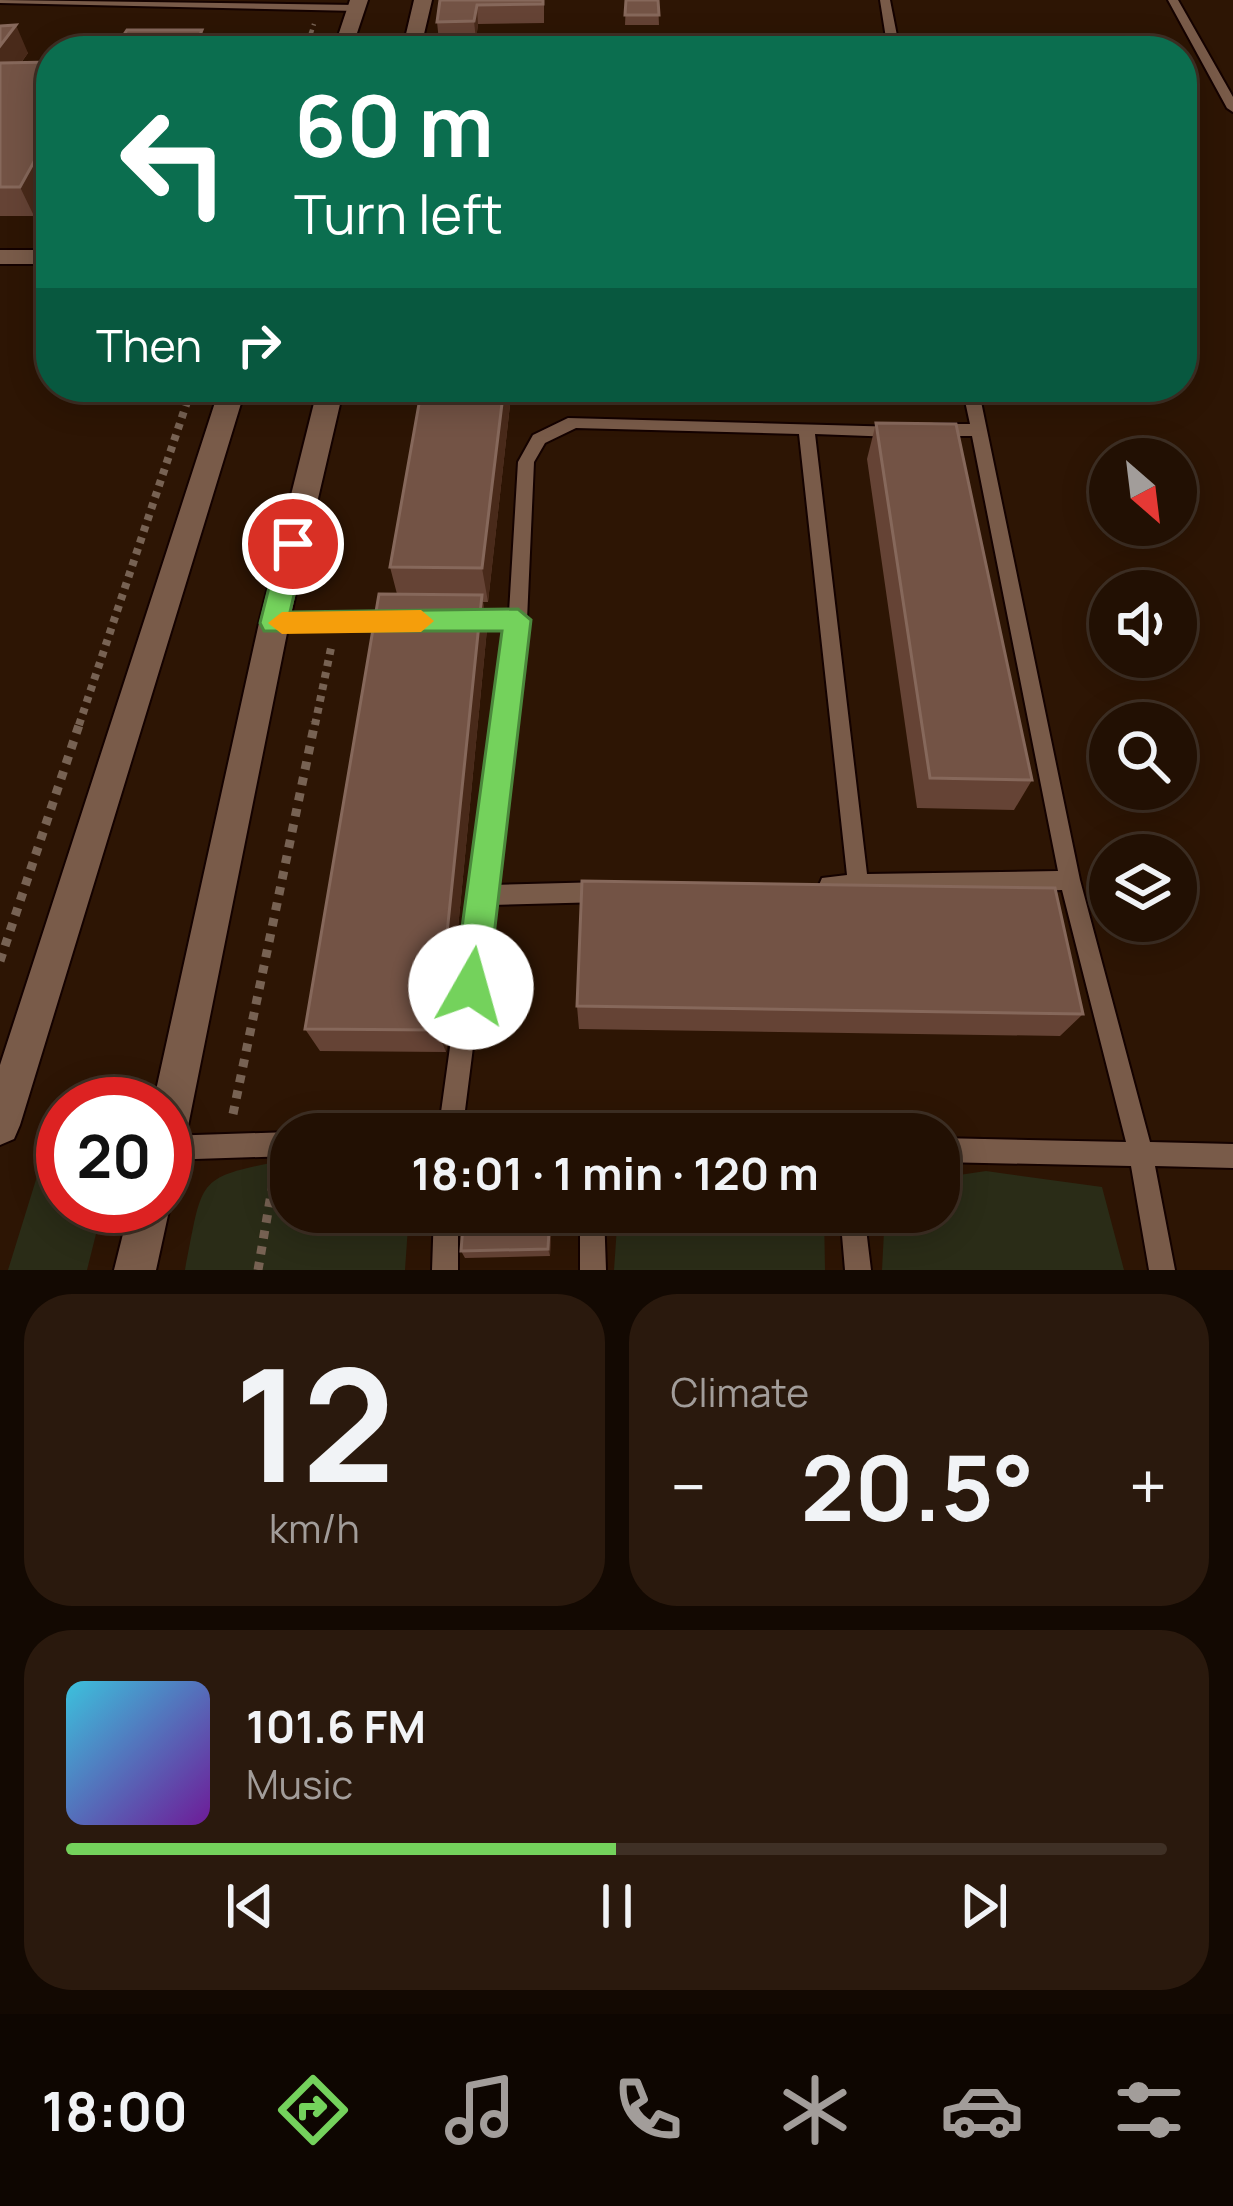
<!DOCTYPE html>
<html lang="en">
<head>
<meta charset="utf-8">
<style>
	:root { --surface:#221003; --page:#2a190d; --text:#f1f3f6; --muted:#a29d9a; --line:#3f3025; --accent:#74d25c }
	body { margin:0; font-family:Manrope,sans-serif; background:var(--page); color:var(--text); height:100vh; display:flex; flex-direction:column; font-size:45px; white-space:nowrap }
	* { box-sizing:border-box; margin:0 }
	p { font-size:39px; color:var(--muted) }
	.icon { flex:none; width:66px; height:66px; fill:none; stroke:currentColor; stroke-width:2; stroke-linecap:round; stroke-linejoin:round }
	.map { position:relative; height:1270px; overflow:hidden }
	.panel { display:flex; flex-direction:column; gap:24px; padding:24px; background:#130902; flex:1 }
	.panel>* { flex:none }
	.hud { position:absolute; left:36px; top:36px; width:1161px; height:366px; border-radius:48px; box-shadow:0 6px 30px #0003,0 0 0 3px var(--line); background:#0b6e4f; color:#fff; overflow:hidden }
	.needle { width:78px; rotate:152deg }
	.controls { position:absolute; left:1089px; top:438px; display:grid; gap:24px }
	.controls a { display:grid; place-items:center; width:108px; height:108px; border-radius:50%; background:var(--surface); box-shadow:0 6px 30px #0003,0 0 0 3px var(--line); font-size:60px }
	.speed { position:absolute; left:36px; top:1077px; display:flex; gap:24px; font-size:60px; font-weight:700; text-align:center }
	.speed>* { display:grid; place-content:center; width:156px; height:156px; border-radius:50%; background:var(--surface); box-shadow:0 6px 30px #0003,0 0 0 3px var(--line); line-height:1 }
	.speed .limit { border:18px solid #d22; background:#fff; color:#111 }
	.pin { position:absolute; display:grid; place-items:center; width:102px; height:102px; color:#fff; margin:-51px; border:6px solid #fff; border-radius:50%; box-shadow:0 3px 12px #0007 }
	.me { position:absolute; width:132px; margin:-66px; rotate:7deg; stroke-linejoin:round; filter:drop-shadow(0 0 9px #0008) }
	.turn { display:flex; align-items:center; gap:42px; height:252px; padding:0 60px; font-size:54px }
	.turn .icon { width:156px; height:156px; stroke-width:2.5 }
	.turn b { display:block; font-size:84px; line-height:102px }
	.then { display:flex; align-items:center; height:114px; padding:0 60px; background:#0003; gap:24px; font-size:45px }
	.big { font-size:90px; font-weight:700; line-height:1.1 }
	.panel .card { flex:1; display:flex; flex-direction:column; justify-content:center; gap:18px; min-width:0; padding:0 42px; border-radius:48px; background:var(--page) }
	.panel .dial { align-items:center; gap:0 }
	.dial b { font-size:156px; line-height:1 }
	.song { display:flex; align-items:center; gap:36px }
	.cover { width:144px; height:144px; border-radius:18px; background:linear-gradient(135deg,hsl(190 70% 55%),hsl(280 70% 35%)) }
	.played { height:12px; border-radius:6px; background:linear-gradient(90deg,var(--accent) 50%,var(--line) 50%) }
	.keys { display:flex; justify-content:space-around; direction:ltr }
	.heat { display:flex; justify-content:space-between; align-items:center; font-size:66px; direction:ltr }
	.panel .tiles { flex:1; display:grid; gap:24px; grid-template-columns:1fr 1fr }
	.card:last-child { grid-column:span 2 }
	.trip { position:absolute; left:270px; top:1113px; width:690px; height:120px; border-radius:48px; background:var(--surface); box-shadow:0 6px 30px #0003,0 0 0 3px var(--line); font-weight:700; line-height:120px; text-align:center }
	.tab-bar { display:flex; height:192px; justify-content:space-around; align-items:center; background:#0e0601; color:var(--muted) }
	.tab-bar .icon { width:84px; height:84px }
	.tab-bar .selected { color:var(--accent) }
	.tab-bar b { font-size:54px; color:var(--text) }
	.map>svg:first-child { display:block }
	.green { fill:#2a2c17 }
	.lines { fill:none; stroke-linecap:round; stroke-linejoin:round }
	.service-casing { stroke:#140200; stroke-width:4 }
	.minor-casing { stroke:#140200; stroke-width:4 }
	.tertiary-casing { stroke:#140200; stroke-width:4 }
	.path-far2 { stroke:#776253; stroke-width:4.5; stroke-dasharray:4.5 4.5; stroke-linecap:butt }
	.path-far1 { stroke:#776253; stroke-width:8; stroke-dasharray:6 6; stroke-linecap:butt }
	.path { stroke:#776253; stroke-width:9; stroke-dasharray:8 8; stroke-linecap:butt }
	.service { fill:#795b49; fill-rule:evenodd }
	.minor { fill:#795b49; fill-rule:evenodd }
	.tertiary { fill:#795b49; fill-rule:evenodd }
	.wall { fill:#654335 }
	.shaded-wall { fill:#492a1a }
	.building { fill:#735345; stroke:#86685b; stroke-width:3 }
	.route { fill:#74d25c; stroke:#4b883c; stroke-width:3 }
	.slow { fill:#f59e0b }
</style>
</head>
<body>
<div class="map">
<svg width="1233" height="1270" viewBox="0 0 1233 1270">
	<rect width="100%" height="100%" fill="#2d1504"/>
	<!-- green -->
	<path class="green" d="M 291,1159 L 291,1212 L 409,1212 L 405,1270 L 185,1270 C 204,1175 194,1178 291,1159 Z
		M 39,1170 L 63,1170 L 63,1206 L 103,1206 L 87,1270 L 8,1270 Z
		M 986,1171 L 1102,1187 L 1124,1270 L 882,1270 L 885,1212 L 939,1212 L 939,1178 Z
		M 618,1212 L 824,1212 L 825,1270 L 614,1270 Z"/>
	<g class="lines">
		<defs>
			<path id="service" d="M 0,0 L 357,5 L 362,8 L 357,11 L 0,3 Z
				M 880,0 L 890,0 L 900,51 L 888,51 Z
				M 1168,0 L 1178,0 L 1233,97 L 1233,112 L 1227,108 Z
				M 962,387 L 978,387 L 1080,880 L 1150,1142 L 1233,1144 L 1233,1168 L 1155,1166 L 1175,1270 L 1149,1270 L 1131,1166 L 939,1162 L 939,1138 L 1126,1142 L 1062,890 L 858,895 L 829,895 L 822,892 L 819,885 L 822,878 L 847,875 L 799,434 L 576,428 L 545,443 L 534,462 L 527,620 L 493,885 L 604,882 L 611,885 L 614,892 L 611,899 L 604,902 L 491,905 L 462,1134 L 438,1134 L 508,627 L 465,627 L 459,625 L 456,620 L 459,615 L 465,613 L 509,613 L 518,462 L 533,435 L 568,418 L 901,427 L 903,431 L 895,437 L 815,434 L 867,874 L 1058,871 L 972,436 L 934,436 L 926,430 L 934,424 L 970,424 Z
				M 395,614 L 401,616 L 404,621 L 401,626 L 395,628 L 274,630 L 268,628 L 265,623 L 268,618 L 274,616 Z
				M 291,1132 L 296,1134 L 291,1134 L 291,1156 L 165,1160 L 165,1136 Z
				M 434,1212 L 458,1212 L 458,1270 L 432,1270 Z
				M 580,1212 L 604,1212 L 606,1270 L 580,1270 Z
				M 840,1212 L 864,1212 L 871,1270 L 845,1270 Z"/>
			<path id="minor" d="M 0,250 L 51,250 L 51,264 L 0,264 Z"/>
			<path id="tertiary" d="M 350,0 L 368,0 L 351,51 L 333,51 Z
				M 414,0 L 432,0 L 420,51 L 402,51 Z
				M 220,387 L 246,387 L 20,1125 L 14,1139 L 0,1145 L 0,1065 Z
				M 318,387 L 344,387 L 289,623 L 185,1141 L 179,1155 L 165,1161 L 165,1104 L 153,1104 L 259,623 Z
				M 165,1193 L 170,1206 L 156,1270 L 114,1270 L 130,1206 L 165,1206 Z"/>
		</defs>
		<!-- service casing -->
		<use href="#service" class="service-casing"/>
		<!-- minor casing -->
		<use href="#minor" class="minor-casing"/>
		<!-- tertiary casing -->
		<use href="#tertiary" class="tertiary-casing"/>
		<!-- path-far2 -->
		<path class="path-far2" d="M 305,51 L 314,24"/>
		<!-- path-far1 -->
		<path class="path-far1" d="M 79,725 L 192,387
			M 315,725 L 331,648"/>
		<!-- path -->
		<path class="path" d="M 0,961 L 80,722
			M 233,1114 L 315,722
			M 304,1120 L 427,1115
			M 258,1270 L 275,1171"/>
		<!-- service -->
		<use href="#service" class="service"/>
		<!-- minor -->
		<use href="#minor" class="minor"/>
		<!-- tertiary -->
		<use href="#tertiary" class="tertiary"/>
	</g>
	<!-- wall -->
	<path class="wall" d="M 440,0 L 544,0 L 544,23 L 478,24 L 476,40 L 439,41 L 437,22 Z
		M 626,0 L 658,0 L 659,25 L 625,25 Z
		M 0,26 L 28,53 L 21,63 L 34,216 L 0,216 Z
		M 512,387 L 488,602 L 483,602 L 487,629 L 446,1052 L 320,1051 L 305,1029 L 397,594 L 390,567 Z
		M 863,387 L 935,387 L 934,389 Z
		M 876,423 L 1032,780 L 1014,810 L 917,808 L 867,459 Z
		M 577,1006 L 1083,1014 L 1060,1036 L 579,1029 Z
		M 464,1212 L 552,1212 L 550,1256 L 465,1258 L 461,1251 Z"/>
	<!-- shaded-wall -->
	<path class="shaded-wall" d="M 477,5 L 478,24 L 476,40 L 474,21 Z
		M 16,25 L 28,53 L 0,91 L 0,46 Z
		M 202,30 L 208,51 L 193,51 Z
		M 51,131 L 51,183 L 34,216 L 20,187 Z
		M 504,387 L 512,387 L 488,602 L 482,568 Z
		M 482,595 L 487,629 L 446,1052 L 437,1030 Z
		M 550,1212 L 552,1212 L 550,1256 L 548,1249 Z"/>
	<!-- building -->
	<path class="building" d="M 440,0 L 543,0 L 543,4 L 477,5 L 474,21 L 437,22 Z
		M 626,0 L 658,0 L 659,15 L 625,15 Z
		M 16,25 L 0,46 L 0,26 Z
		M 127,30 L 202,30 L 193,51 L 113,51 Z
		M 51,62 L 51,131 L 20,187 L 0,187 L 0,63 Z
		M 422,387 L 504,387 L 482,568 L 390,567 Z
		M 876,423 L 956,424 L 1032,780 L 930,778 Z
		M 379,594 L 482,595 L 437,1030 L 305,1029 Z
		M 582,881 L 1055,888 L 1083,1014 L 577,1006 Z
		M 464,1212 L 550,1212 L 548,1249 L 461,1251 Z"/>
	<!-- route -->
	<path class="route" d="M 293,534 L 306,544 L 290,612 L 518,609 L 531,620 L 488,987 L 483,999 L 471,1003 L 459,999 L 454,987 L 502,631 L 264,631 L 260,623 L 280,544 Z"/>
	<!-- slow -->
	<path class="slow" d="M 421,610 L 434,621 L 421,632 L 282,634 L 268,623 L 282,612 Z"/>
</svg>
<div class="controls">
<a><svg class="needle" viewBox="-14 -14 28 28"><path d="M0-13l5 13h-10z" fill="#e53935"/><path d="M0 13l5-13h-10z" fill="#a29d9a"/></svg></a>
<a><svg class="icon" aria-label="sound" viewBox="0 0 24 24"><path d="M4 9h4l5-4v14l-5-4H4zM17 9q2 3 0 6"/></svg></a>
<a><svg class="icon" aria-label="search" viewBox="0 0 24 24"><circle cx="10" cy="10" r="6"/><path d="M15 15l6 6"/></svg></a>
<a><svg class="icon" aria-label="layers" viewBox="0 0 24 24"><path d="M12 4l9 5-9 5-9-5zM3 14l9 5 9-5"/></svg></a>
</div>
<div class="speed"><div class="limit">20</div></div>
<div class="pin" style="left:293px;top:544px;background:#d93025"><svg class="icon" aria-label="arrive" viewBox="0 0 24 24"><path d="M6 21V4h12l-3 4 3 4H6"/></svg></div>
<svg class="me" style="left:471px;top:987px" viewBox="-20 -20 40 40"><circle r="19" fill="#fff"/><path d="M0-13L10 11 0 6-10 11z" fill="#74d25c"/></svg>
<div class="trip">18:01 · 1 min · 120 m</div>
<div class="hud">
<div class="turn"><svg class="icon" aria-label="left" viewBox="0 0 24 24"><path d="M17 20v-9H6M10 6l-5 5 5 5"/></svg><div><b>60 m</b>Turn left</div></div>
<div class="then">Then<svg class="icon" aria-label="right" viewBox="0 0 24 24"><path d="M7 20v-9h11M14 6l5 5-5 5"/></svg></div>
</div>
</div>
<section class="panel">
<div class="tiles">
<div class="card dial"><b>12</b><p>km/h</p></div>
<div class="card"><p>Climate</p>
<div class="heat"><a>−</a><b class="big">20.5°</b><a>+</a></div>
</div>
<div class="card">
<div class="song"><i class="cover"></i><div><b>101.6 FM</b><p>Music</p></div></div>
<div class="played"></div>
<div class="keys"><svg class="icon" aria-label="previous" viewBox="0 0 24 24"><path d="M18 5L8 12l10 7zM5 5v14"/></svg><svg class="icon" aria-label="pause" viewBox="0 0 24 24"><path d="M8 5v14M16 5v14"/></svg><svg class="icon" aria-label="next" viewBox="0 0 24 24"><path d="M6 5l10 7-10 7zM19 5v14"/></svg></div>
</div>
</div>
</section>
<nav class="tab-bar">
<b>18:00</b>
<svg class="icon selected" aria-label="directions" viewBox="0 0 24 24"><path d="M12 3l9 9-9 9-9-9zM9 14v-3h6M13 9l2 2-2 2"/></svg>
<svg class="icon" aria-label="music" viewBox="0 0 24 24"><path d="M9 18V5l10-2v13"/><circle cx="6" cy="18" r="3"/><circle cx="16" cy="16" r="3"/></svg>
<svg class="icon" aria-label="phone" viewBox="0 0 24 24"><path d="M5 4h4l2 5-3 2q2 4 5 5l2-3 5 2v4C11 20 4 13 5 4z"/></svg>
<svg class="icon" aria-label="climate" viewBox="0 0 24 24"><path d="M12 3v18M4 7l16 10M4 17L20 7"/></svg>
<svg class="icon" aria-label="car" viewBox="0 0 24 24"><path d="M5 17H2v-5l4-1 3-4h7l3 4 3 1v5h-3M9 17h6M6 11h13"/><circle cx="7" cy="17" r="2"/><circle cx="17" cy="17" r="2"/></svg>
<svg class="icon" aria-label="filters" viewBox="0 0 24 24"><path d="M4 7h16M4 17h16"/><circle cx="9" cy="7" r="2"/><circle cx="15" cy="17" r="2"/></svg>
</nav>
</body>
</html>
